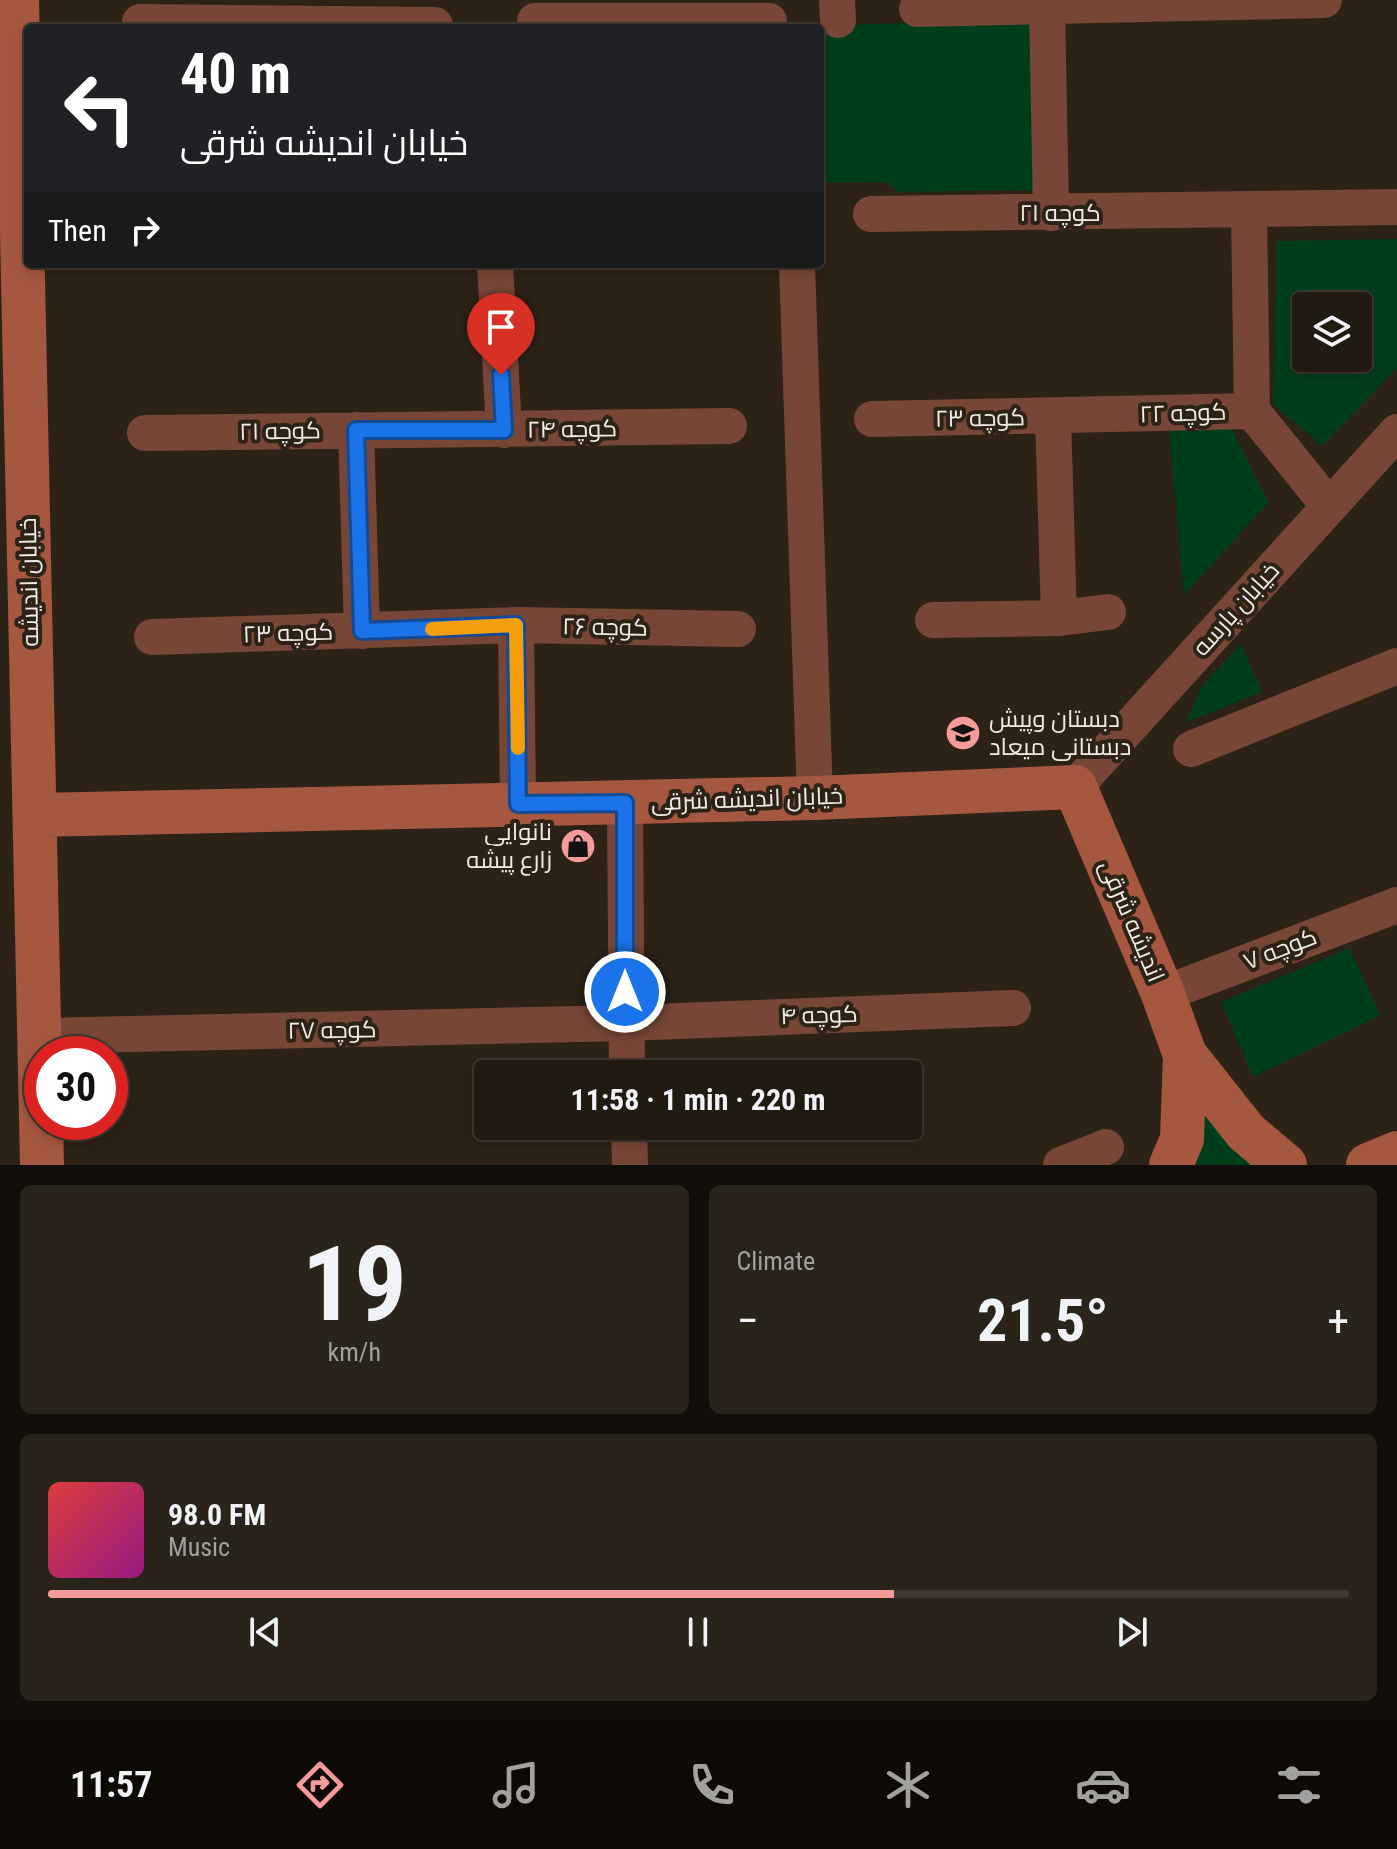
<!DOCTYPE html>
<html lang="en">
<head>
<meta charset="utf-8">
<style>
	:root { --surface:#211a10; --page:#292319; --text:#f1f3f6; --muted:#a2a19f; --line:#3e3830; --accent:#f59b9a }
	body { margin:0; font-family:"Roboto Condensed",Cairo,sans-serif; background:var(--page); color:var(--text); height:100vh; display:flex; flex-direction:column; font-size:30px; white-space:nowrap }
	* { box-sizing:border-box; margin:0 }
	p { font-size:26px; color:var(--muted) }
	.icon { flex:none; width:44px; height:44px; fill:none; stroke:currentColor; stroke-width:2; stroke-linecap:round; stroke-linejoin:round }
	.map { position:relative; height:1165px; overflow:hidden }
	.sheet { display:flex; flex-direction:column; gap:20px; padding:20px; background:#120e09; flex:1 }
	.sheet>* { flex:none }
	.guide { position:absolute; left:24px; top:24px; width:800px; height:244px; border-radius:8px; box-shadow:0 4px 12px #0003,0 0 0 2px var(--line); background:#202124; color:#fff; overflow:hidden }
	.controls { position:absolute; left:1292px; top:292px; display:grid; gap:16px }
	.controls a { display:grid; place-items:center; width:80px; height:80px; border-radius:8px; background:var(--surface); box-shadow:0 4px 12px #0003,0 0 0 2px var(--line); font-size:40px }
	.speed { position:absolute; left:24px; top:1036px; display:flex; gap:16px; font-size:40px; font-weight:700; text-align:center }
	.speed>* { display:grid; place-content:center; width:104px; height:104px; border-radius:50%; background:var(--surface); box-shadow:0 4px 12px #0003,0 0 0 2px var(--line); line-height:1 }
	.speed .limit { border:12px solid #d22; background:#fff; color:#111 }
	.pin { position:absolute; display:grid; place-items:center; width:68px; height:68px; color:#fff; margin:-82px -34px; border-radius:50% 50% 50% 0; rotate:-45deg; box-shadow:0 0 8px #0007 }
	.pin .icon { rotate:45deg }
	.me { position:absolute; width:88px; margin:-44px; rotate:0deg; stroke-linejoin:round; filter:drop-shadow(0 0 6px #0008) }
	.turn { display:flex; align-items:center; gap:28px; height:168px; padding:0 24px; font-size:36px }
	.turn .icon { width:104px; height:104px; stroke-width:2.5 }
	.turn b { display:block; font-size:56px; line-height:68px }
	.then { display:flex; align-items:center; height:76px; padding:0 24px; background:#0003; gap:16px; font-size:30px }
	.big { font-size:60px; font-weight:700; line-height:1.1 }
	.sheet .tile { flex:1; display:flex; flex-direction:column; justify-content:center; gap:12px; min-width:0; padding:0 28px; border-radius:12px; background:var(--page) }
	.sheet .dial { align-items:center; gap:0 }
	.dial b { font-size:104px; line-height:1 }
	.song { display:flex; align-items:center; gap:24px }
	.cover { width:96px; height:96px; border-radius:12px; background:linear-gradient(135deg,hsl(0 70% 55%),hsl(310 70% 35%)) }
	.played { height:8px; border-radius:4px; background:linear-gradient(90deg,var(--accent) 65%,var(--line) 65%) }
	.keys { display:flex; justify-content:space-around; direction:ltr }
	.heat { display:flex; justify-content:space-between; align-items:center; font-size:44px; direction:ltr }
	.sheet .tiles { flex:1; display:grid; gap:20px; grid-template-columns:1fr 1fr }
	.tile:last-child { grid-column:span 2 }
	.trip { position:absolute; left:474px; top:1060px; width:448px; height:80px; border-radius:8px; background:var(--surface); box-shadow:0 4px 12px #0003,0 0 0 2px var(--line); font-weight:700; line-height:80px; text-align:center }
	.tab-bar { display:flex; height:128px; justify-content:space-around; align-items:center; background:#0d0a06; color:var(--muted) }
	.tab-bar .icon { width:56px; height:56px }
	.tab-bar .current { color:var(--accent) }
	.tab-bar b { font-size:36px; color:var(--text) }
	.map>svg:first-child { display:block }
	.green { fill:#003e1b; fill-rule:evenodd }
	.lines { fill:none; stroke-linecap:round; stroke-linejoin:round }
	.street { stroke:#784637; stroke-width:36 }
	.secondary { stroke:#a65740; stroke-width:44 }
	.route-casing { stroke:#114b97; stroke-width:20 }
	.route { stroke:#1a73e8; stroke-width:14 }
	.slow { stroke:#f59e0b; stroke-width:14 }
	.labels { text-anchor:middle; stroke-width:8; stroke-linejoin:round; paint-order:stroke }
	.street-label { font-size:24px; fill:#f2ebe3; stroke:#2c2216 }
	.poi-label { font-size:24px; fill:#f2ebe3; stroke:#2c2216; text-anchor:start }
</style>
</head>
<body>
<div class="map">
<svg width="1397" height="1165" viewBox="0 0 1397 1165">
	<rect width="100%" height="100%" fill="#2c2216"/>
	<!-- green -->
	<path class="green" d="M 1037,20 L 1043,190 L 899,192 L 884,182 L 820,183 L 820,28 L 707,28 Z
		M 1397,239 L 1397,368 L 1322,446 L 1273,404 L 1277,241 ZM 1306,306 L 1358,306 L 1358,358 L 1306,358 Z
		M 1232,429 L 1268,503 L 1184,595 L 1169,430 Z
		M 1241,644 L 1262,692 L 1185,723 L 1202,686 Z
		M 1350,948 L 1380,1016 L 1253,1077 L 1221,1002 Z
		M 1205,1113 L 1252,1165 L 1194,1165 Z"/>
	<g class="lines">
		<!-- street -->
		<path class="street" d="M 837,0 L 838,20
			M 1047,7 L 1051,213
			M 917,9 L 1324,0
			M 535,21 L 769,21
			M 140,22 L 435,25
			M 1249,212 L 1252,411
			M 871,214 L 1397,207
			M 495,264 L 504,430
			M 797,264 L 815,798
			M 1053,416 L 1059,618
			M 872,419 L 1252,411 L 1329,506
			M 356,430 L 362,631
			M 145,433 L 729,426
			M 933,620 L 1059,618 L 1108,612
			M 516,625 L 518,804
			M 152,637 L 516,625 L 738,629
			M 1191,749 L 1397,666
			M 1075,787 L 1397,432
			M 625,803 L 627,1074
			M 1163,994 L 1397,905
			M 39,1036 L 626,1023 L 1013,1008
			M 629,1126 L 630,1165
			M 1061,1165 L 1106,1147"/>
		<!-- secondary -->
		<path class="secondary" d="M 17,0 L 42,1165
			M 35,815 L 815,798 L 1075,787 L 1163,994 L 1185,1055 L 1246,1132 L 1285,1165
			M 1171,1165 L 1182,1139 L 1185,1055
			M 1368,1165 L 1397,1153"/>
	</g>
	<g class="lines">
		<defs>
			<path id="route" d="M 501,375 L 504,430 L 356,430 L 362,631 L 516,625 L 518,804 L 625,803 L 625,992"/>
		</defs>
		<!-- route casing -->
		<use href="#route" class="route-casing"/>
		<!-- route -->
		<use href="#route" class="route"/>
		<!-- slow -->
		<path class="slow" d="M 432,629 L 516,625 L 518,748"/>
	</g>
	<!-- icons -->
	<defs>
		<symbol id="school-disc" viewBox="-11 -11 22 22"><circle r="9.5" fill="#f59b9a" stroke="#2c2216"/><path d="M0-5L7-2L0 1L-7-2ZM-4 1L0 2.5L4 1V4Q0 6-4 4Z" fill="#111"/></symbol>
		<symbol id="shop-disc" viewBox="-11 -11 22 22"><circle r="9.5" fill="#f59b9a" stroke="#2c2216"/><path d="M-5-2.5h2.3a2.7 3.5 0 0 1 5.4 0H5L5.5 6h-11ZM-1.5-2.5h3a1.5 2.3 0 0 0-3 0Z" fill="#111"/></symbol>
	</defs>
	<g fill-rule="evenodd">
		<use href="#school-disc" x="943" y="713" width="40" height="40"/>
		<use href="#shop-disc" x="558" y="826" width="40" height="40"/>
	</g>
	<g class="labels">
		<!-- street labels -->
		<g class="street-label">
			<text x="1060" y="221">کوچه ۲۱</text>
			<text transform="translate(1183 413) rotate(-2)" y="8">کوچه ۲۲</text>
			<text transform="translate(980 418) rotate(-1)" y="8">کوچه ۲۳</text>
			<text transform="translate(572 429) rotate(-1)" y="8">کوچه ۲۴</text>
			<text transform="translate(280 431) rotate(-1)" y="8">کوچه ۲۱</text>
			<text transform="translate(29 582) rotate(-91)" y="8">خیابان اندیشه</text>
			<text transform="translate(1236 609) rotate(-48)" y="8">خیابان پارسه</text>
			<text transform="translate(605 627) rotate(1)" y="8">کوچه ۲۶</text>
			<text transform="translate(288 633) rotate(-2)" y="8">کوچه ۲۳</text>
			<text transform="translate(747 799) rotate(-2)" y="8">خیابان اندیشه شرقی</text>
			<text transform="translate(1132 921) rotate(67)" y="8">اندیشه شرقی</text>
			<text transform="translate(1280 949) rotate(-21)" y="8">کوچه ۷</text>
			<text transform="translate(819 1015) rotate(-2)" y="8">کوچه ۴</text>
			<text transform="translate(332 1030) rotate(-1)" y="8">کوچه ۲۷</text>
		</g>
		<!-- poi labels -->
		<g class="poi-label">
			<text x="989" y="727">دبستان وپیش<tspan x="989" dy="28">دبستانی میعاد</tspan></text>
			<text x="552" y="840" text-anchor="end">نانوایی<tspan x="552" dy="28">زارع پیشه</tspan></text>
		</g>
	</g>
</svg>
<div class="controls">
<a><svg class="icon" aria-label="layers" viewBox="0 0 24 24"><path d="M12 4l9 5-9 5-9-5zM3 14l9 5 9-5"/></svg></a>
</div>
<div class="speed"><div class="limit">30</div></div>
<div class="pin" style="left:501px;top:375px;background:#d93025"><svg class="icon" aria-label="arrive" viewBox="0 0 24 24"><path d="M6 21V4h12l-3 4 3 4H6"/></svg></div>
<svg class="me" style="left:625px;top:992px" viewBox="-20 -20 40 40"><circle r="17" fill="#1a73e8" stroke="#fff" stroke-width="3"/><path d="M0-11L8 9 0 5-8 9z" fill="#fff"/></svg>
<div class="trip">11:58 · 1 min · 220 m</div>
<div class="guide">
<div class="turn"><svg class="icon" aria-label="left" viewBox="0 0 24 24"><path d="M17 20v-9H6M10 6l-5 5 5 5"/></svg><div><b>40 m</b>خیابان اندیشه شرقی</div></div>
<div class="then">Then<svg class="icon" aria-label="right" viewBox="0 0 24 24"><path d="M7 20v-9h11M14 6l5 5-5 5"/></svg></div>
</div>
</div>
<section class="sheet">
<div class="tiles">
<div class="tile dial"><b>19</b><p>km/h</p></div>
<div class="tile"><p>Climate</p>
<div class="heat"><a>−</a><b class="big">21.5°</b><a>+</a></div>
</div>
<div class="tile">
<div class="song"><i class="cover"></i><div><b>98.0 FM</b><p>Music</p></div></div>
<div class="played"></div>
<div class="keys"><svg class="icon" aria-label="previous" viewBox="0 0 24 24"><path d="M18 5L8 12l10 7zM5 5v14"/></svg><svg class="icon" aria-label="pause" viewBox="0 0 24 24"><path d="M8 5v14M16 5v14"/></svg><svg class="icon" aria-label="next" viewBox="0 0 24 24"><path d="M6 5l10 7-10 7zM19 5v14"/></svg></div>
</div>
</div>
</section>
<nav class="tab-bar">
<b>11:57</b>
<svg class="icon current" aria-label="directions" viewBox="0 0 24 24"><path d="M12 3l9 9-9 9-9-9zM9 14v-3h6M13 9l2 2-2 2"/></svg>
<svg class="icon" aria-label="music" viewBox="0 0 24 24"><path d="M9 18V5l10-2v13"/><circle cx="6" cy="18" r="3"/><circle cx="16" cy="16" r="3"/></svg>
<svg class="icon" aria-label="phone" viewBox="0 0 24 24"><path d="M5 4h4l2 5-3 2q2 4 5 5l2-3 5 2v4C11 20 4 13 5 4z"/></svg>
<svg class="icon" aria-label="climate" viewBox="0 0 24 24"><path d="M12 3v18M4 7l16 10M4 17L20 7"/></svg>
<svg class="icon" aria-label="car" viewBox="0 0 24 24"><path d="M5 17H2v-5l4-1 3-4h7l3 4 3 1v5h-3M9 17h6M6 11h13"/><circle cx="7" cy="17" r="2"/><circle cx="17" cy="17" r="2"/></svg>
<svg class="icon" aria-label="filters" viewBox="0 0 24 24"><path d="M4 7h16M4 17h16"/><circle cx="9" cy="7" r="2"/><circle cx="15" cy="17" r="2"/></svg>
</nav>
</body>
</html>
